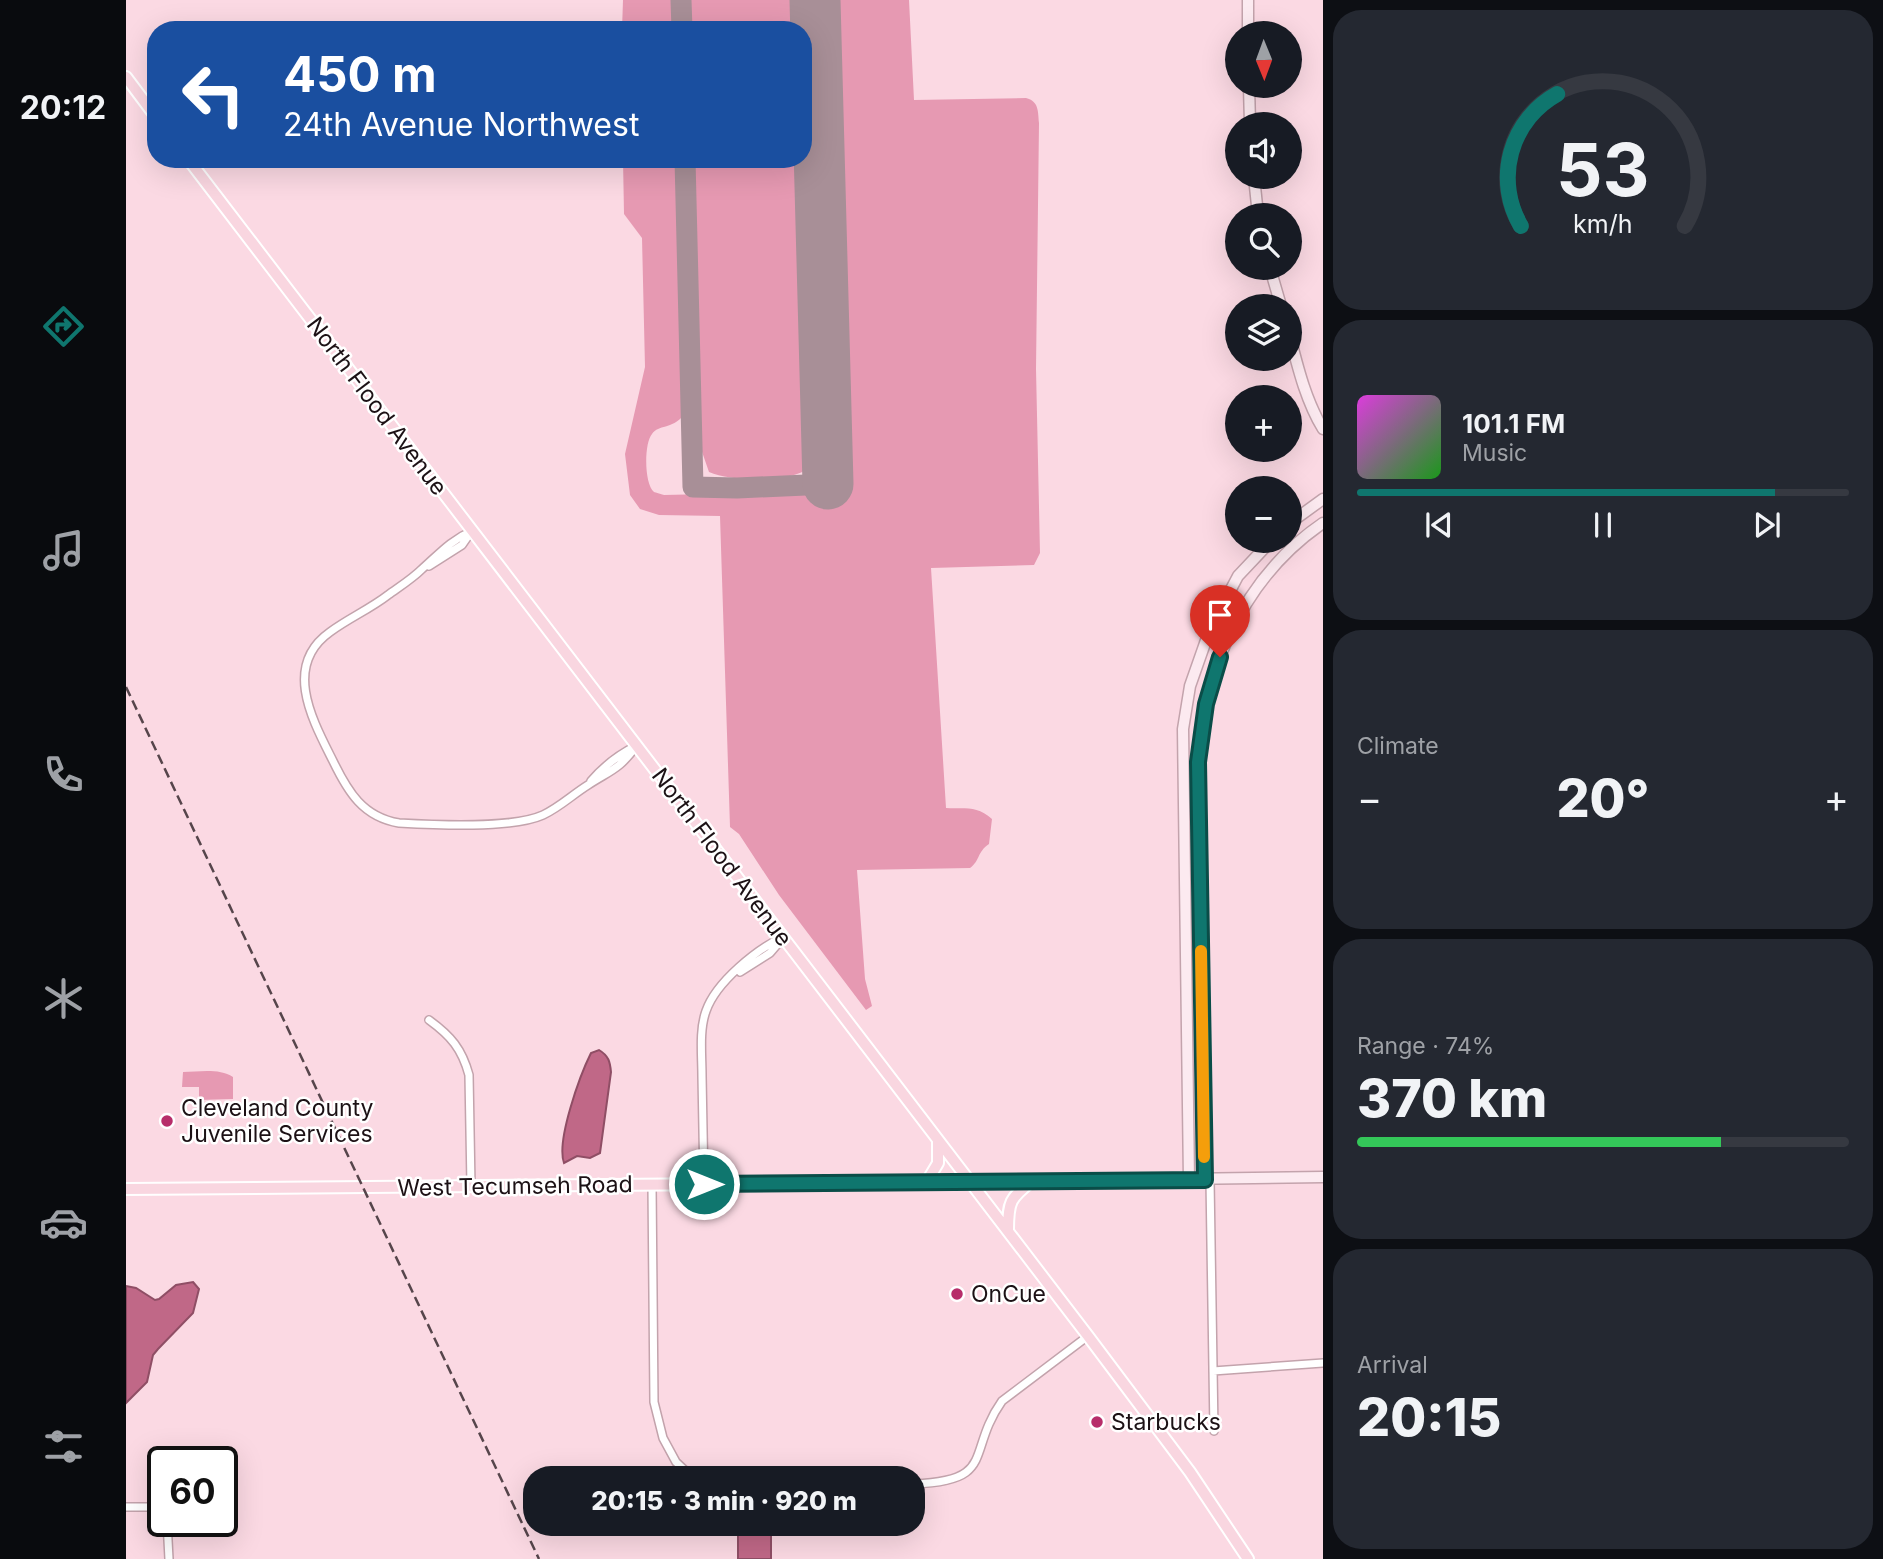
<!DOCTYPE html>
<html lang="en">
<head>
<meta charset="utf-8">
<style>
	:root { --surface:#171b24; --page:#242831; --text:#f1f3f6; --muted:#9ea1a6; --line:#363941; --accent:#0f766e }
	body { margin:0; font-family:Inter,sans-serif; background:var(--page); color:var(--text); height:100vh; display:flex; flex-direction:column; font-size:26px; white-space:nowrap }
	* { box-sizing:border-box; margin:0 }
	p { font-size:23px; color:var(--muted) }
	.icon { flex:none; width:38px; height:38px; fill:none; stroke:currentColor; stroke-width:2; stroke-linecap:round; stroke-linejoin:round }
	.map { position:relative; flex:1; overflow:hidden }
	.drawer { display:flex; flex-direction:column; gap:10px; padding:10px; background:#0d0f14; width:560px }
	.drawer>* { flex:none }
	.top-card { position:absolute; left:21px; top:21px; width:665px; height:147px; border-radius:28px; box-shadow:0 7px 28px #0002; background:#1a4fa0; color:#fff; overflow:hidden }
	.needle { width:46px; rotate:179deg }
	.fabs { position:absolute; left:1099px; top:21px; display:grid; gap:14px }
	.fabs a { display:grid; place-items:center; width:77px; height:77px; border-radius:50%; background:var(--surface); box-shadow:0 7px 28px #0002; font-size:35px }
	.speed { position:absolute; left:21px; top:1446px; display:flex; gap:14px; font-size:35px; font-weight:700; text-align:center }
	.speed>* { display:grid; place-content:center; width:91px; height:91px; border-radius:50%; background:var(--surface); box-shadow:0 7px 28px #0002; line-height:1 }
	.speed .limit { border:4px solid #111; border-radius:10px; background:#fff; color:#111 }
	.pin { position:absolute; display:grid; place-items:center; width:60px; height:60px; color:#fff; margin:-72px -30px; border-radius:50% 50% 50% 0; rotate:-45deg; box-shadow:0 0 7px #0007 }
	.pin .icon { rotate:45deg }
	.me { position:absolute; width:77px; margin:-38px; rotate:90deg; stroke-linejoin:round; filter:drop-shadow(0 0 5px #0008) }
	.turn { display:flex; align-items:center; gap:24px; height:147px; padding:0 21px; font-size:32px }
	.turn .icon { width:91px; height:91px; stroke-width:2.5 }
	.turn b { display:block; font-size:49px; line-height:60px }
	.big { font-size:52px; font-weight:800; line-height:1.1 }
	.drawer .widget { flex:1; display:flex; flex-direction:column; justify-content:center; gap:10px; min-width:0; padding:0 24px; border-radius:28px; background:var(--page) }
	.drawer .dial { align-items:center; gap:0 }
	.dial svg { height:182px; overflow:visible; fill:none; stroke:var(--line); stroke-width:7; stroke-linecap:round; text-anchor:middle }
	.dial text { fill:var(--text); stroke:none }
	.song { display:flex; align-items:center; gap:21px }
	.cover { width:84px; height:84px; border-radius:10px; background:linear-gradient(135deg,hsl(300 70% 55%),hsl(120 70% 35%)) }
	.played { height:7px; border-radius:4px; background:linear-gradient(90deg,var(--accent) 85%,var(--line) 85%) }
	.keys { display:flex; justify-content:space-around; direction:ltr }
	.heat { display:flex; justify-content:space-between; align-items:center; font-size:38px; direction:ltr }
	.charge { height:10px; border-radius:5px; background:linear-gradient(90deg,#34c759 74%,var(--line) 0) }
	.trip { position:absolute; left:397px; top:1466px; width:402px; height:70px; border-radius:28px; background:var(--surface); box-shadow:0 7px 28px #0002; font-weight:800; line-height:70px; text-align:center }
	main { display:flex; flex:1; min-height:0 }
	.tabs { display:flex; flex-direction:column; width:126px; justify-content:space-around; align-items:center; background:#090b0e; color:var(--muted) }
	.tabs .icon { width:49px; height:49px }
	.tabs .on { color:var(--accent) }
	.tabs b { font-size:32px; color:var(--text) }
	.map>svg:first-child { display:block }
	.green { fill:#e699b2 }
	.water { fill:#c06887; stroke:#8f4e65; stroke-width:2 }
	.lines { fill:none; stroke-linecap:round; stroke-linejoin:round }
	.taxiway { stroke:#a88f97; stroke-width:21 }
	.runway { stroke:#a88f97; stroke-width:51 }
	.street-casing { stroke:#c3a3ac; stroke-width:10 }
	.secondary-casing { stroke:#c3a3ac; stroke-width:13 }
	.primary-casing { stroke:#fff; stroke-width:14 }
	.street { stroke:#fff; stroke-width:7 }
	.secondary { stroke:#fceaf0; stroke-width:10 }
	.primary { stroke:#f9d6e0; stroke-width:10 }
	.rail { stroke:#56454b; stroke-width:2.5; stroke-dasharray:10 5; stroke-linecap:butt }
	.route-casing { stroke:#0a4d48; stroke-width:18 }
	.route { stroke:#0f766e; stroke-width:12 }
	.slow { stroke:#f59e0b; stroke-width:12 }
	.poi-dot { fill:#b72d6a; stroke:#fff; stroke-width:2.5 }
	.labels { text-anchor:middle; stroke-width:5; stroke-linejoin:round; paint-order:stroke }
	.street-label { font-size:23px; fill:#1c1115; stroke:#fff }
	.poi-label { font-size:23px; fill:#1c1115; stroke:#fff; text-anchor:start }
</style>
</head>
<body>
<main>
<nav class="tabs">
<b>20:12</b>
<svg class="icon on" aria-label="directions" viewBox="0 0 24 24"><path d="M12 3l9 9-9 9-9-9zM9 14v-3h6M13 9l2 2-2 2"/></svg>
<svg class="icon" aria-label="music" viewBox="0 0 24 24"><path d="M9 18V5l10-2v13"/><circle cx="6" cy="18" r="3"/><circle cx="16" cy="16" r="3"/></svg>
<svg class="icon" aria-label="phone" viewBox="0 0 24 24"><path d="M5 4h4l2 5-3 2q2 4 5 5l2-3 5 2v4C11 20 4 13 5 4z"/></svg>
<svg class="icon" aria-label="climate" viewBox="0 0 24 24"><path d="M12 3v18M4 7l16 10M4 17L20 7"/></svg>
<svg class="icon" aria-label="car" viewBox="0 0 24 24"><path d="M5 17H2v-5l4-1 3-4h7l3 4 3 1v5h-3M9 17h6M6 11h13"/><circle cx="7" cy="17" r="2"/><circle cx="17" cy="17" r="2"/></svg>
<svg class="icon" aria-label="filters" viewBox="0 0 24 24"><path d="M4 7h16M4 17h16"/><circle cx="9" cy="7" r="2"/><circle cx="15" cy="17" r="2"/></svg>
</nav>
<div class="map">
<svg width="1197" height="1559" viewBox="0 0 1197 1559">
	<rect width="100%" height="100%" fill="#fbd9e3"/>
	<!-- green -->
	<path class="green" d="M 497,0 L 549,0 L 549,30 L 496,30 Z
		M 561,0 L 673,0 L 674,30 L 561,30 Z
		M 708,0 L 783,0 L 788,100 L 900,98 C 913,101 912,112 913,123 L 910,369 L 914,553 L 908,565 L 805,568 L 820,808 C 839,809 851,805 866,819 L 863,844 C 851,852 854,861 844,868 L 731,870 L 739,979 L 746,1006 L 740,1010 L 653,895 L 613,834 L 604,827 L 594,516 L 533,515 L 514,509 L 504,495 L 499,454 L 519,367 L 516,238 L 498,214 L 497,159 L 552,159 L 558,415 C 545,430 533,424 526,434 C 518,443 518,484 528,492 C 529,492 537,495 538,495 L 719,491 Z
		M 565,159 L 677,159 L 684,467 C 664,484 607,482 583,472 L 574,446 L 570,391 Z
		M 57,1072 C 73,1072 93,1068 107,1077 L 107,1099 L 73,1100 L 73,1087 L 56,1087 Z"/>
	<!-- water -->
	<path class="water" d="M 473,1050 C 483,1056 484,1062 485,1072 L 474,1153 L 464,1158 L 451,1156 L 438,1163 C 430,1141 454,1075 465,1053 Z
		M 67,1282 L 73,1289 L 67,1313 L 32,1349 L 27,1355 L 21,1382 L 0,1403 L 0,1286 L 10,1288 L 29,1300 L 33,1299 L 50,1285 Z
		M 612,1533 L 645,1533 L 645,1559 L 612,1559 Z"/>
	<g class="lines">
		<!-- taxiway -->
		<path class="taxiway" d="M 555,0 L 556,30
			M 559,159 L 567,487 L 611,488 L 702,484"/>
		<!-- runway -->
		<path class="runway" d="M 689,0 L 702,484"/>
		<defs>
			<path id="street" d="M 346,531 C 325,540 313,554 296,569 C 286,579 273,587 262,595 C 244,609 223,618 204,632 C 156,666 187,721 207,761 C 222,792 237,817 273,823 C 309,825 386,829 417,815 C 434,807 446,795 462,785 C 485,770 493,770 511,745
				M 303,566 L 336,545 L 345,532
				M 465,781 C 478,766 492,755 510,746
				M 614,972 L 644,953 L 656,939
				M 303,1020 C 325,1036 336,1049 343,1075 L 345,1186
				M 1084,1180 L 1088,1431
				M 578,1184 C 577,1148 577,1112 576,1076 C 576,1055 573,1030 580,1011 C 590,982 631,949 657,937
				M 526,1185 L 528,1402 L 537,1438 L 550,1462 L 568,1479
				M 1087,1371 L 1197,1363
				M 788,1484 C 871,1481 840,1452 876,1401 L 962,1336
				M 0,1507 L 24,1507 L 37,1510
				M 41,1521 L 43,1559"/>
			<path id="secondary" d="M 1122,33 L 1122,0
				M 1123,86 L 1124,124
				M 1128,177 L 1132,215
				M 1144,268 L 1155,306
				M 1164,337 C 1172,368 1180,401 1197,429
				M 1164,523 L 1197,499
				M 1063,1180 L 1057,729 L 1064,686 L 1084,629 L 1112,576 L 1145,541
				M 1079,1180 L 1072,781 C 1072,682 1112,581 1197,523
				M 845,1182 L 1197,1177"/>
			<path id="primary" d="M 0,77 L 30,117
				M 62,159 L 962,1336 L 1064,1472 L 1122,1559
				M 800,1183 L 812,1163 L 812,1140
				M 0,1189 L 845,1182
				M 882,1230 C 882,1202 884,1198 906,1181"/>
		</defs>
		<!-- street casing -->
		<use href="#street" class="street-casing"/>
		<!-- secondary casing -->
		<use href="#secondary" class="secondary-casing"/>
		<!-- primary casing -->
		<use href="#primary" class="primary-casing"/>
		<!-- street -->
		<use href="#street" class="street"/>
		<!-- secondary -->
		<use href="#secondary" class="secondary"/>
		<!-- primary -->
		<use href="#primary" class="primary"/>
		<!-- rail -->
		<path class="rail" d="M 0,687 L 413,1559"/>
	</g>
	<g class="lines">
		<defs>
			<path id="route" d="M 578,1184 L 1079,1180 L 1072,762 L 1080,704 L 1094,657"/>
		</defs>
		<!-- route casing -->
		<use href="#route" class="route-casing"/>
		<!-- route -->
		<use href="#route" class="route"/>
		<!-- slow -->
		<path class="slow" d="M 1075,951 L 1078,1157"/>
	</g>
	<!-- markers -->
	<g class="poi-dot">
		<circle cx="41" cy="1121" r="7"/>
		<circle cx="831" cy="1294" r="7"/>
		<circle cx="971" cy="1422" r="7"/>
	</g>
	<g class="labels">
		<!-- street labels -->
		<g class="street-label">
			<text transform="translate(251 406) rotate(53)" y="8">North Flood Avenue</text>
			<text transform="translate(596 857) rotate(53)" y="8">North Flood Avenue</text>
			<text transform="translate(389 1186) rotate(-1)" y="8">West Tecumseh Road</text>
		</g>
		<!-- poi labels -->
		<g class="poi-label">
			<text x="55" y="1116">Cleveland County<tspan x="55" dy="26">Juvenile Services</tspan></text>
			<text x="845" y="1302">OnCue</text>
			<text x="985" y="1430">Starbucks</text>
		</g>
	</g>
</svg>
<div class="fabs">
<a><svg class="needle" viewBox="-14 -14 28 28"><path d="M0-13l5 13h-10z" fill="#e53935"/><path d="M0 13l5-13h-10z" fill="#9ea1a6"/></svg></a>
<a><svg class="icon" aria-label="sound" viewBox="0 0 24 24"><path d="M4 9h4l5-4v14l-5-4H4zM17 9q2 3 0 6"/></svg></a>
<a><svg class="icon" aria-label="search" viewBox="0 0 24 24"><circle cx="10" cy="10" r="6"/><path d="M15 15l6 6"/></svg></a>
<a><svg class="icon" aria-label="layers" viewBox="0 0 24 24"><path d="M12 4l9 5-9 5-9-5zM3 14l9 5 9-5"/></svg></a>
<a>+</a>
<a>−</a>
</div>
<div class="speed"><div class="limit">60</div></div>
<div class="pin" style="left:1094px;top:657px;background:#d93025"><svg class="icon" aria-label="arrive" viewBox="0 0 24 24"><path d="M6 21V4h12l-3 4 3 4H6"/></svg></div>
<svg class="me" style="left:578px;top:1184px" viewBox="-20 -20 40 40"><circle r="17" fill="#0f766e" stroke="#fff" stroke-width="3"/><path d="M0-11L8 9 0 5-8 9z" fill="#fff"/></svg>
<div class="trip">20:15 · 3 min · 920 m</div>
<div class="top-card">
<div class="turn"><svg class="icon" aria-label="left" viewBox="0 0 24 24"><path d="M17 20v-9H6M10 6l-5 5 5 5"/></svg><div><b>450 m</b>24th Avenue Northwest</div></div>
</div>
</div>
<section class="drawer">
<div class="widget dial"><svg viewBox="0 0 100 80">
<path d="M14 69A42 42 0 1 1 86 69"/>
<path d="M14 69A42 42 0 0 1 30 11" stroke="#0f766e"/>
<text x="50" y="56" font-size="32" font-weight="700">53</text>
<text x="50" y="72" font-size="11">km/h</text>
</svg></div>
<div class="widget">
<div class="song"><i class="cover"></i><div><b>101.1 FM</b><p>Music</p></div></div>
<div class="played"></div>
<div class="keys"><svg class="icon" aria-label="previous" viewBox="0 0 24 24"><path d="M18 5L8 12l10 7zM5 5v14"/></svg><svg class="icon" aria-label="pause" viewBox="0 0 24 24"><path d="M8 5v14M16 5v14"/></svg><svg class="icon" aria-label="next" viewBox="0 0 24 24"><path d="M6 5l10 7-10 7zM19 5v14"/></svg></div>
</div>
<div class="widget"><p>Climate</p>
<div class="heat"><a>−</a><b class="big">20°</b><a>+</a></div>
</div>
<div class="widget"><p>Range · 74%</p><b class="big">370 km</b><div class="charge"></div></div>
<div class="widget"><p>Arrival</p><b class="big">20:15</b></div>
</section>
</main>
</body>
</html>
